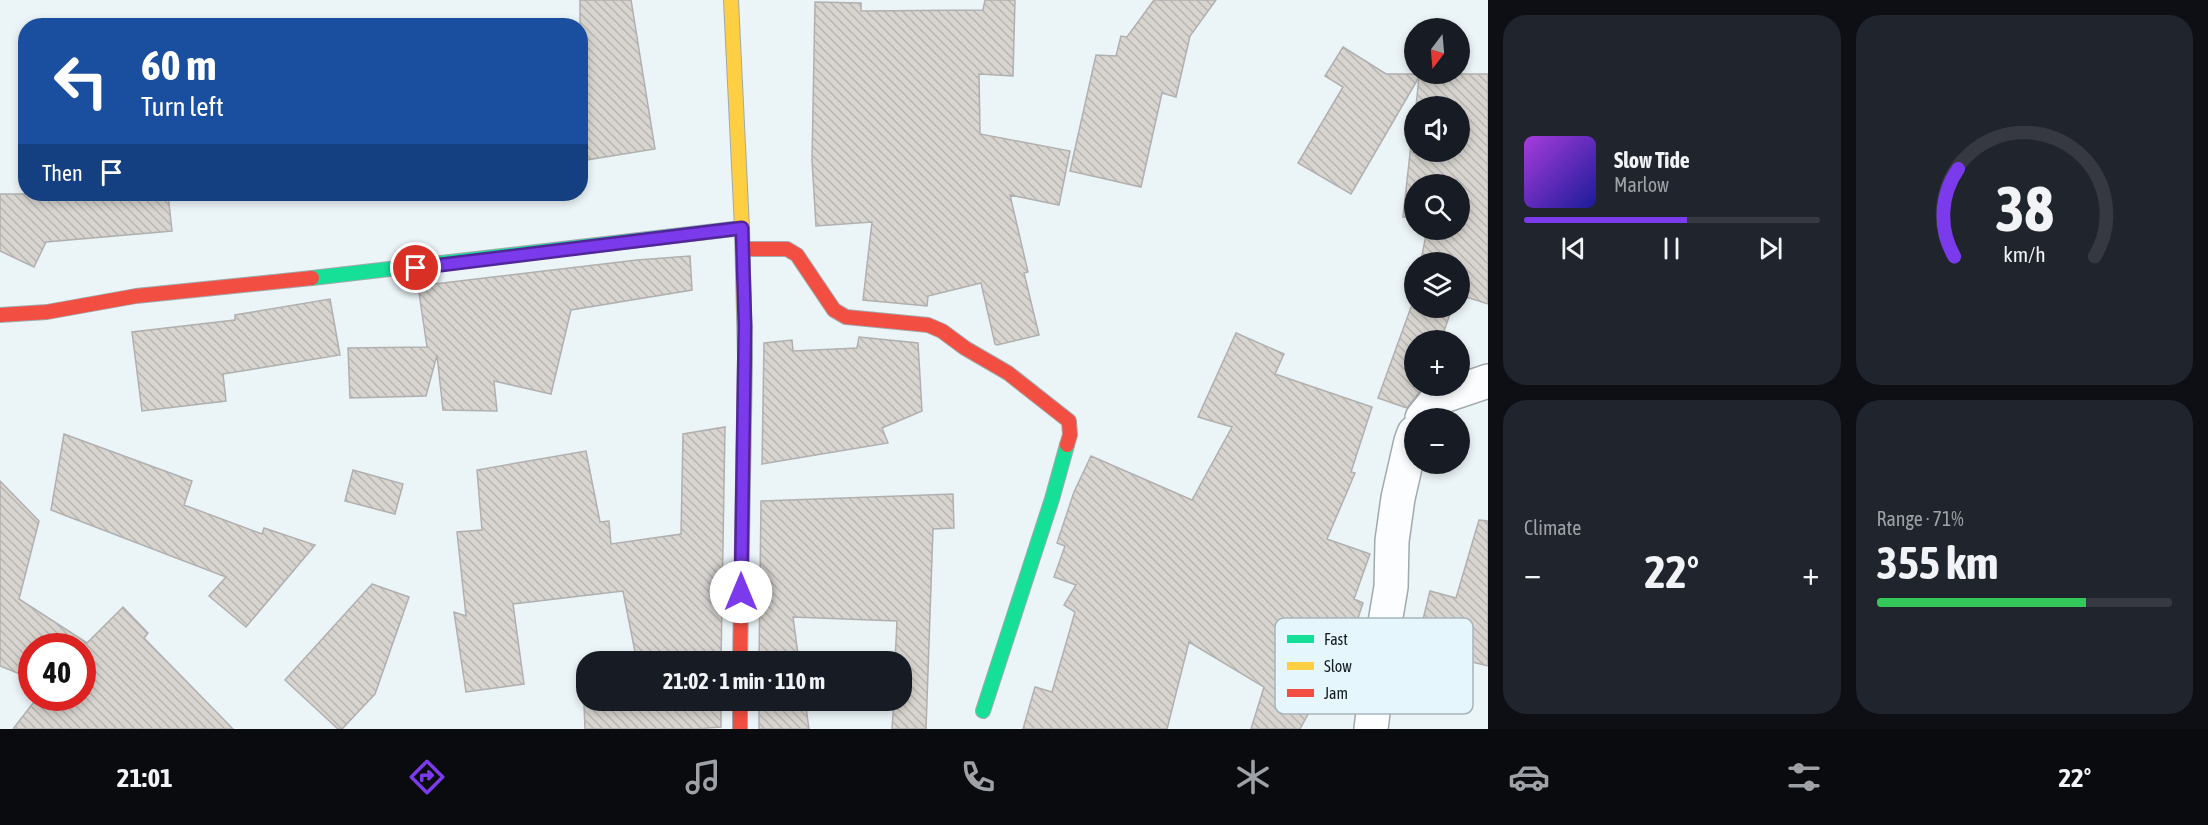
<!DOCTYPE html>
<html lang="en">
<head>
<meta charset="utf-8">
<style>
	:root { --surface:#171b24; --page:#20242c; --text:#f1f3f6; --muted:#9ea1a6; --line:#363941; --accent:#7c3aed }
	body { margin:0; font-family:"Asap Condensed",sans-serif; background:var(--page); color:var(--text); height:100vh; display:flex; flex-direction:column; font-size:22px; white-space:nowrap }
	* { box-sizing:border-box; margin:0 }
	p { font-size:20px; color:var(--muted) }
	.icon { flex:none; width:33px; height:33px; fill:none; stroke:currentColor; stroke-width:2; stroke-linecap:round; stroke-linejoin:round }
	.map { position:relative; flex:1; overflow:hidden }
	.sheet { display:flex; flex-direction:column; gap:15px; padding:15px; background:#0d0f14; width:720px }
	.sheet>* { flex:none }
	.top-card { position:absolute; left:18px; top:18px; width:570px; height:183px; border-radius:24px; box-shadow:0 3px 9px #0003; background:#1a4fa0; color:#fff; overflow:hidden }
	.needle { width:39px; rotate:196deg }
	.buttons { position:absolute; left:1404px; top:18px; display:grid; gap:12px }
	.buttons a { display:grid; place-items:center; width:66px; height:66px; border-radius:50%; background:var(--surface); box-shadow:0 3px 9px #0003; font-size:30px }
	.speed { position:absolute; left:18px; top:633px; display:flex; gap:12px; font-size:30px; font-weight:700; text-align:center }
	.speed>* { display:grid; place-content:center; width:78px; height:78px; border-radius:50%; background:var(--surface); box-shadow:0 3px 9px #0003; line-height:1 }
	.speed .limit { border:9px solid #d22; background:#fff; color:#111 }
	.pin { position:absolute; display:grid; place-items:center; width:51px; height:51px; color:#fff; margin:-26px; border:3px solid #fff; border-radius:50%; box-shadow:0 2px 6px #0007 }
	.me { position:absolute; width:66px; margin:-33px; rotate:0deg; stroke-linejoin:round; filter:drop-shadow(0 0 4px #0008) }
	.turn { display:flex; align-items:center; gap:21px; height:126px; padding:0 24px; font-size:27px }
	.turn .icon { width:78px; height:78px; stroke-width:2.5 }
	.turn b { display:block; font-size:42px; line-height:51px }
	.then { display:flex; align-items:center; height:57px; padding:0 24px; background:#0003; gap:12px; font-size:22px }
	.big { font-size:45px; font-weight:700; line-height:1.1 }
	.sheet .card { flex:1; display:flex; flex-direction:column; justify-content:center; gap:9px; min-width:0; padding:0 21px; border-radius:24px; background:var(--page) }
	.sheet .dial { align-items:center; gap:0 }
	.dial svg { height:156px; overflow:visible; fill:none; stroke:var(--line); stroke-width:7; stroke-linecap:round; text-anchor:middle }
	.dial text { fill:var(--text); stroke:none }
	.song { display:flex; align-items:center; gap:18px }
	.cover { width:72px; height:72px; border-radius:9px; background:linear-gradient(135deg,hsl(280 70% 55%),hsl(240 70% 35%)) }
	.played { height:6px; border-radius:3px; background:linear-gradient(90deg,var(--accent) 55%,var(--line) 55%) }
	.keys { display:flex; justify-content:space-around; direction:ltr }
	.heat { display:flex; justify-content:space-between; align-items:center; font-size:33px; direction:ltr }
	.charge { height:9px; border-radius:4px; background:linear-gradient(90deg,#34c759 71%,var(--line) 0) }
	.sheet .tiles { flex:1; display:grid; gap:15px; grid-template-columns:repeat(2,1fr) }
	.trip { position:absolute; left:576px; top:651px; width:336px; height:60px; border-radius:24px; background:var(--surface); box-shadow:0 3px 9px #0003; font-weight:700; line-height:60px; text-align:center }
	.tabs { display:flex; height:96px; justify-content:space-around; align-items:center; background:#090b0e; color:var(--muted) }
	.tabs .icon { width:42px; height:42px }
	.tabs .selected { color:var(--accent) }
	.tabs b { font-size:27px; color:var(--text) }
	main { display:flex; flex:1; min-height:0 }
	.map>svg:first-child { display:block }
	.building { fill:url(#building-back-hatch); stroke:#b0b0af; stroke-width:1.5 }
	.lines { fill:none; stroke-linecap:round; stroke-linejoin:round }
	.street-casing { stroke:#a0a9ac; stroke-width:36 }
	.fast-casing { stroke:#a0a9ac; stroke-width:16 }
	.slow-casing { stroke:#a0a9ac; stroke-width:16 }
	.jam-casing { stroke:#a0a9ac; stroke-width:16 }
	.street { stroke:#fcfdfe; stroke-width:33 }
	.fast { stroke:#16e098; stroke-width:14 }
	.slow { stroke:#ffcf43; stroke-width:14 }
	.jam { stroke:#f24e42; stroke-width:14 }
	.route-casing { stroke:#51269a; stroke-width:15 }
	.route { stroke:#7c3aed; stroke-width:10 }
	.key { fill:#e5f6fd; stroke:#a6b5bb; stroke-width:1.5 }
	.key-label { font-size:16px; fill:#131d21 }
</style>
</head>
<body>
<main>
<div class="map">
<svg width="1488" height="729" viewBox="0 0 1488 729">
	<defs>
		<pattern id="building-back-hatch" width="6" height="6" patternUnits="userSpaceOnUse" patternTransform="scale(1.5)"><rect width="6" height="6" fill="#d8d5d0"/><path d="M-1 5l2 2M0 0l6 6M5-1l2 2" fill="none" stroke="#b8b6b2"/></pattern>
	</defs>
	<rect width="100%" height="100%" fill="#ebf4f7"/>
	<!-- building -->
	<path class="building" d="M 580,0 L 631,0 L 655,149 L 580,161 Z
		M 985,0 L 1015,0 L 1013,76 L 979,74 L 980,134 L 1070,151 L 1059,205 L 1010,195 L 1028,272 L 1024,273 L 1039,335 L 997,345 L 995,344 L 981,283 L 928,296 L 927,306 L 863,300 L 872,222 L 816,226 L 812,160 L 815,2 L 861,3 L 861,11 L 983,10 Z
		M 1154,0 L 1216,0 L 1190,36 L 1176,97 L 1162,93 L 1141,187 L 1070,171 L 1096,55 L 1116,56 L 1121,36 L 1127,37 Z
		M 1343,47 L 1386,74 L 1488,74 L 1488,304 L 1460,295 L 1460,262 L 1428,262 L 1421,260 L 1427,230 L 1460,230 L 1460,184 L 1414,184 L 1414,218 L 1403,217 L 1414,117 L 1414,152 L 1460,152 L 1460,106 L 1416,106 L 1419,77 L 1351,194 L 1298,163 L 1343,87 L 1325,76 Z
		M 0,194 L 168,194 L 172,231 L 46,242 L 34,267 L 0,251 Z
		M 690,256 L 692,290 L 571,310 L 551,394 L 494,381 L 497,411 L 443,410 L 437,355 L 426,396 L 350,398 L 348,348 L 427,347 L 418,286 L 637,260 Z
		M 330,299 L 340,355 L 223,374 L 226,401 L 142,411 L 132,332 L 235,320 L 235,315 Z
		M 1414,299 L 1414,308 L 1452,308 L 1441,340 L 1414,340 L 1414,386 L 1424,386 L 1407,408 L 1378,398 Z
		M 1236,333 L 1284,354 L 1275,374 L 1372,407 L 1351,472 L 1355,473 L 1327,539 L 1370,554 L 1354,599 L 1363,603 L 1355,627 L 1300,729 L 1251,729 L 1264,687 L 1189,642 L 1167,729 L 1023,729 L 1035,687 L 1052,692 L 1075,612 L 1064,605 L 1076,585 L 1054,577 L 1065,546 L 1057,543 L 1074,492 L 1091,456 L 1192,500 L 1232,427 L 1198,417 Z
		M 859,337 L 918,343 L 922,411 L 882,428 L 888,443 L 762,464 L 764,343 L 792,340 L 793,351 L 857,348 Z
		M 725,427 L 721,662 L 637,662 L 623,591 L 513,604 L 524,684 L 466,692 L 454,612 L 466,616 L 457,532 L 482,530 L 477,470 L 586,451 L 600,522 L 609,521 L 611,544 L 681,534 L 683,434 Z
		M 64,434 L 192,481 L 184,505 L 262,534 L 264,528 L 315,545 L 246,627 L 209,596 L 226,577 L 51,510 Z
		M 353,470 L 403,484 L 395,514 L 345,501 Z
		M 0,481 L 39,521 L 19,599 L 87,643 L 123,607 L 148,633 L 144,638 L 233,729 L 13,729 L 37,698 L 82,698 L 82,646 L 32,646 L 32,679 L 0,666 Z
		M 953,494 L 954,528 L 933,529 L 926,729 L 892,729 L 894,700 L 902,700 L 902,662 L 895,662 L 897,621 L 793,617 L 799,662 L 759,662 L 761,501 Z
		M 1479,520 L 1488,521 L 1488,666 L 1416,648 L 1430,591 L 1456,598 Z
		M 372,584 L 409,597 L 375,694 L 342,729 L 338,729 L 285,680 Z
		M 629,700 L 721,700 L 721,727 L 696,729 L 585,729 L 584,704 Z
		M 759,700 L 805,700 L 809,729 L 759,729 Z"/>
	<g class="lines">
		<defs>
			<path id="street" d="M 1422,418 L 1438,398 L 1488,381
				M 1371,729 L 1381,646 L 1391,587 L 1392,541 L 1398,498 L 1411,441 L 1414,433"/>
			<path id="fast" d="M 312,278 L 742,228
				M 983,711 L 1052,499 L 1067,445"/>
			<path id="slow" d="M 731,0 L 742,228 L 745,357"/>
			<path id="jam" d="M 743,249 L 787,249 L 797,255 L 834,310 L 846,317 L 928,325 L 942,331 L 965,348 L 1008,373 L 1069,421 L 1070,435 L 1067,445
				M 0,315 L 47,312 L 136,296 L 312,278
				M 740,662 L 745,357
				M 740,700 L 740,729"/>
		</defs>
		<!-- street casing -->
		<use href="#street" class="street-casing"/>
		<!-- fast casing -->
		<use href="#fast" class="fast-casing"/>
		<!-- slow casing -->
		<use href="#slow" class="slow-casing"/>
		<!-- jam casing -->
		<use href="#jam" class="jam-casing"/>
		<!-- street -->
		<use href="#street" class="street"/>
		<!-- fast -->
		<use href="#fast" class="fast"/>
		<!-- slow -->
		<use href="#slow" class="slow"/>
		<!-- jam -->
		<use href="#jam" class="jam"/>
	</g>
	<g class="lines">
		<defs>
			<path id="route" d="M 416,268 L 742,228 L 745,326 L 741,592"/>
		</defs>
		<!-- route casing -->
		<use href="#route" class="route-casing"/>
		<!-- route -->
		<use href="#route" class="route"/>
	</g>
	<!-- legend -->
	<rect x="1275" y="618" width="198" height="96" rx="9" class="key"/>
	<rect x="1287" y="635" width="27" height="8" fill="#16e098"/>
	<rect x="1287" y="662" width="27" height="8" fill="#ffcf43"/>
	<rect x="1287" y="689" width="27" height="8" fill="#f24e42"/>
	<g class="key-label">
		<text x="1324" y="645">Fast</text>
		<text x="1324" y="672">Slow</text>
		<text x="1324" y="699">Jam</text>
	</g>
</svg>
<div class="buttons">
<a><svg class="needle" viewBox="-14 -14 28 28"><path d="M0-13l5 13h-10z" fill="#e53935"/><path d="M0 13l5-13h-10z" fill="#9ea1a6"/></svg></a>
<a><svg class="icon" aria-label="sound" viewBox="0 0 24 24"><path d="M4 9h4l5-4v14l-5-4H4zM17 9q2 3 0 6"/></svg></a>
<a><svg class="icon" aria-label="search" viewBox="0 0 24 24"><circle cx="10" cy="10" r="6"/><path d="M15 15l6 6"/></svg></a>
<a><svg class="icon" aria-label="layers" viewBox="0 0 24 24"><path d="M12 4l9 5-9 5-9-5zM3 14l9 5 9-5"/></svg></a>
<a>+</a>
<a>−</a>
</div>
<div class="speed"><div class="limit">40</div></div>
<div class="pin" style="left:416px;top:268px;background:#d93025"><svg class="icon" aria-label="arrive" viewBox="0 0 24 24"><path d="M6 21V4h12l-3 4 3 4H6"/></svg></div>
<svg class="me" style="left:741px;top:592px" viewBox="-20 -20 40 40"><circle r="19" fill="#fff"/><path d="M0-13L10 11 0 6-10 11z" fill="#7c3aed"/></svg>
<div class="trip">21:02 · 1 min · 110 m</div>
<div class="top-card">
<div class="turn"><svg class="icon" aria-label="left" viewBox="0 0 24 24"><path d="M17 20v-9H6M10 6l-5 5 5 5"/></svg><div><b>60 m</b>Turn left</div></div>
<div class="then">Then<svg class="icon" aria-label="arrive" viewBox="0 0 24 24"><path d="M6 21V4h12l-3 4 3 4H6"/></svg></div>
</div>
</div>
<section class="sheet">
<div class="tiles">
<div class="card">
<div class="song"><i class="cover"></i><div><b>Slow Tide</b><p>Marlow</p></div></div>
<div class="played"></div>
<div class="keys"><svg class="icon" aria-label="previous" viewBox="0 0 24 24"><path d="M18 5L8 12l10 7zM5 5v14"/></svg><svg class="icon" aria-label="pause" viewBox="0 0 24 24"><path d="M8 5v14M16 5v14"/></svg><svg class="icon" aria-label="next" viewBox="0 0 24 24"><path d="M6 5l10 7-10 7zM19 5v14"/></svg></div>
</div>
<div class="card dial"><svg viewBox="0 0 100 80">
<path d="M14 69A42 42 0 1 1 86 69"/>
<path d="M14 69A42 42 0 0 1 16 24" stroke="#7c3aed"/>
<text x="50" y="56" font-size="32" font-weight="700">38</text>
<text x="50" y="72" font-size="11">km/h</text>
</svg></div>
<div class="card"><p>Climate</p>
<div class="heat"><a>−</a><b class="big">22°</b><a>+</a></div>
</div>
<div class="card"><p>Range · 71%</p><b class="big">355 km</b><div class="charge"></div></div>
</div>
</section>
</main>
<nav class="tabs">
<b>21:01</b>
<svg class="icon selected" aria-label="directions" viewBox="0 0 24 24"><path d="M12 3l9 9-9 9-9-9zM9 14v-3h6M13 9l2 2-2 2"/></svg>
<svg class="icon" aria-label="music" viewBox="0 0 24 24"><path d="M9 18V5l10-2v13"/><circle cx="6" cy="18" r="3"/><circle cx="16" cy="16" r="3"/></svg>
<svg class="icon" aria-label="phone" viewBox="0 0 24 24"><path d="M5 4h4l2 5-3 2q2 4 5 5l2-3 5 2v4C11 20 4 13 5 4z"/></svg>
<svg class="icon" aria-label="climate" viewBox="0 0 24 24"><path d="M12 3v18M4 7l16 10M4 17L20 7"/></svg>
<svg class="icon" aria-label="car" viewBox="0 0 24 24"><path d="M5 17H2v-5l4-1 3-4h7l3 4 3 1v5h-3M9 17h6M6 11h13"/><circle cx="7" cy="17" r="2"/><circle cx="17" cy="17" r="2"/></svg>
<svg class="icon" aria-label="filters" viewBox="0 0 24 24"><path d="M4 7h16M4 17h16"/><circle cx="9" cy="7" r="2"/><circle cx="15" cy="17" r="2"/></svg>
<b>22°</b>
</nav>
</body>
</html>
